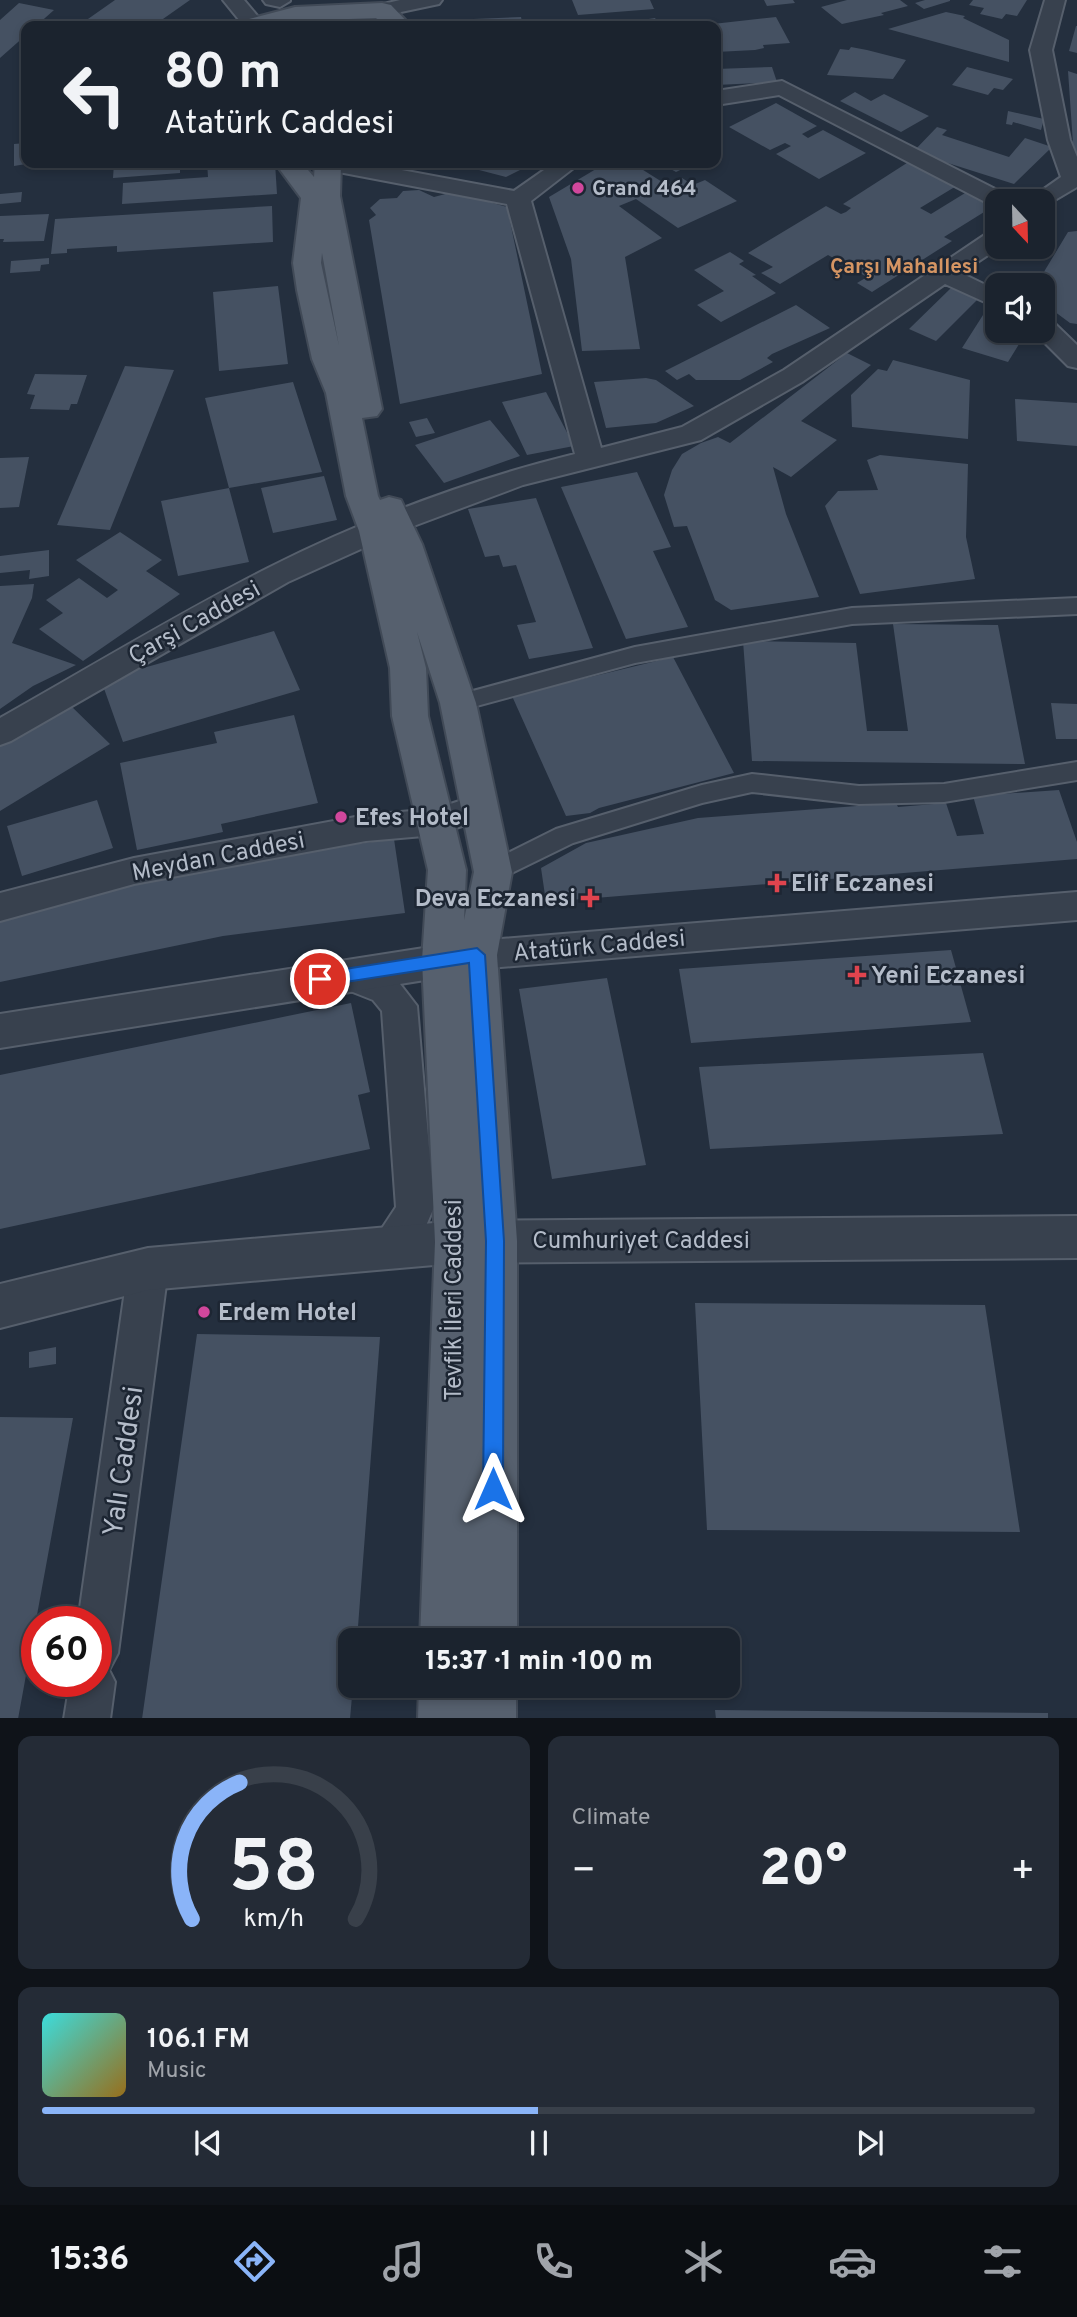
<!DOCTYPE html>
<html lang="en">
<head>
<meta charset="utf-8">
<style>
	:root { --surface:#1b232e; --page:#242b36; --text:#f1f3f6; --muted:#a0a4aa; --line:#39404a; --accent:#8ab4f8 }
	body { margin:0; font-family:Overpass,sans-serif; background:var(--page); color:var(--text); height:100vh; display:flex; flex-direction:column; font-size:26px; white-space:nowrap }
	* { box-sizing:border-box; margin:0 }
	p { font-size:23px; color:var(--muted) }
	.icon { flex:none; width:38px; height:38px; fill:none; stroke:currentColor; stroke-width:2; stroke-linecap:round; stroke-linejoin:round }
	.map { position:relative; height:1718px; overflow:hidden }
	.drawer { display:flex; flex-direction:column; gap:18px; padding:18px; background:#0f1319; flex:1 }
	.drawer>* { flex:none }
	.hud { position:absolute; left:21px; top:21px; width:700px; height:147px; border-radius:14px; box-shadow:0 4px 10px #0003,0 0 0 2px var(--line); background:#1b232e; color:var(--text); overflow:hidden }
	.needle { width:46px; rotate:158deg }
	.tools { position:absolute; left:985px; top:189px; display:grid; gap:14px }
	.tools a { display:grid; place-items:center; width:70px; height:70px; border-radius:14px; background:var(--surface); box-shadow:0 4px 10px #0003,0 0 0 2px var(--line); font-size:35px }
	.speed { position:absolute; left:21px; top:1606px; display:flex; gap:14px; font-size:35px; font-weight:700; text-align:center }
	.speed>* { display:grid; place-content:center; width:91px; height:91px; border-radius:50%; background:var(--surface); box-shadow:0 4px 10px #0003,0 0 0 2px var(--line); line-height:1 }
	.speed .limit { border:10px solid #d22; background:#fff; color:#111 }
	.pin { position:absolute; display:grid; place-items:center; width:60px; height:60px; color:#fff; margin:-30px; border:4px solid #fff; border-radius:50%; box-shadow:0 2px 7px #0007 }
	.me { position:absolute; width:77px; margin:-38px; rotate:0deg; stroke-linejoin:round; filter:drop-shadow(0 0 5px #0008) }
	.turn { display:flex; align-items:center; gap:24px; height:147px; padding:0 28px; font-size:32px }
	.turn .icon { width:91px; height:91px; stroke-width:2.5 }
	.turn b { display:block; font-size:49px; line-height:60px }
	.big { font-size:52px; font-weight:800; line-height:1.1 }
	.drawer .widget { flex:1; display:flex; flex-direction:column; justify-content:center; gap:10px; min-width:0; padding:0 24px; border-radius:14px; background:var(--page) }
	.drawer .dial { align-items:center; gap:0 }
	.dial svg { height:182px; overflow:visible; fill:none; stroke:var(--line); stroke-width:7; stroke-linecap:round; text-anchor:middle }
	.dial text { fill:var(--text); stroke:none }
	.song { display:flex; align-items:center; gap:21px }
	.cover { width:84px; height:84px; border-radius:10px; background:linear-gradient(135deg,hsl(180 70% 55%),hsl(40 70% 35%)) }
	.played { height:7px; border-radius:4px; background:linear-gradient(90deg,var(--accent) 50%,var(--line) 50%) }
	.keys { display:flex; justify-content:space-around; direction:ltr }
	.heat { display:flex; justify-content:space-between; align-items:center; font-size:38px; direction:ltr }
	.drawer .tiles { flex:1; display:grid; gap:18px; grid-template-columns:1fr 1fr }
	.widget:last-child { grid-column:span 2 }
	.trip { position:absolute; left:338px; top:1628px; width:402px; height:70px; border-radius:14px; background:var(--surface); box-shadow:0 4px 10px #0003,0 0 0 2px var(--line); font-weight:800; line-height:70px; text-align:center }
	.tabs { display:flex; height:112px; justify-content:space-around; align-items:center; background:#0b0e12; color:var(--muted) }
	.tabs .icon { width:49px; height:49px }
	.tabs .selected { color:var(--accent) }
	.tabs b { font-size:32px; color:var(--text) }
	.map>svg:first-child { display:block }
	.building { fill:#455162 }
	.lines { fill:none; stroke-linecap:round; stroke-linejoin:round }
	.pedestrian-casing { stroke:#565f6c; stroke-width:4 }
	.minor-casing { stroke:#565f6c; stroke-width:4 }
	.tertiary-casing { stroke:#565f6c; stroke-width:4 }
	.primary-casing { stroke:#414a57; stroke-width:4 }
	.pedestrian { fill:#38414e; fill-rule:evenodd }
	.minor { fill:#38414e; fill-rule:evenodd }
	.tertiary { fill:#38414e; fill-rule:evenodd }
	.primary { fill:#56606e; fill-rule:evenodd }
	.route { fill:#1a73e8; stroke:#114b97; stroke-width:2 }
	.hotel-dot { fill:#d1479c; stroke:#1d2633; stroke-width:2.5 }
	.health-dot { fill:#e0444e; stroke:#1d2633; stroke-width:2.5 }
	.labels { text-anchor:middle; stroke-width:5; stroke-linejoin:round; paint-order:stroke }
	.far-poi-label { font-size:21px; font-weight:bold; fill:#b4bcc9; stroke:#1d2633; text-anchor:start }
	.far-neighbourhood-label { font-size:21px; font-weight:bold; fill:#d59563; stroke:#1d2633 }
	.street-label { font-size:24px; fill:#b4bcc9; stroke:#1d2633 }
	.poi-label { font-size:24px; font-weight:bold; fill:#b4bcc9; stroke:#1d2633; text-anchor:start }
	.near-street-label { font-size:28px; fill:#b4bcc9; stroke:#1d2633 }
</style>
</head>
<body>
<div class="map">
<svg width="1077" height="1719" viewBox="0 0 1077 1719">
	<rect width="100%" height="100%" fill="#242f3e"/>
	<!-- building -->
	<path class="building" d="M 115,0 L 190,0 L 153,26 L 78,26 Z
		M 572,0 L 650,0 L 654,9 L 578,15 Z
		M 764,0 L 793,0 L 795,3 L 767,6 Z
		M 847,0 L 900,0 L 908,6 L 881,13 L 884,15 L 842,24 L 821,7 Z
		M 925,0 L 950,0 L 950,1 L 924,9 L 915,3 Z
		M 973,0 L 1027,0 L 1017,16 L 1006,14 L 1002,19 L 980,14 L 984,8 L 969,5 Z
		M 19,3 L 54,10 L 36,26 L 26,26 L 26,35 L 0,58 L 0,20 Z
		M 946,12 L 965,16 L 963,18 L 1009,40 L 1009,62 L 888,29 Z
		M 521,17 L 523,26 L 450,26 L 449,20 Z
		M 776,17 L 790,43 L 763,45 L 764,48 L 755,50 L 716,52 L 716,26 L 695,26 Z
		M 655,18 L 659,24 L 653,26 L 603,26 Z
		M 1076,26 L 1077,26 L 1077,53 L 1069,51 Z
		M 851,47 L 867,50 L 906,60 L 893,79 L 827,75 L 840,49 L 849,50 Z
		M 772,67 L 777,82 L 716,85 L 716,69 Z
		M 967,67 L 1013,79 L 1003,90 L 994,88 L 988,95 L 952,85 Z
		M 1068,71 L 1077,74 L 1077,159 L 1074,158 Z
		M 855,92 L 871,101 L 884,94 L 929,116 L 901,132 L 840,101 Z
		M 776,103 L 817,126 L 802,134 L 808,138 L 823,130 L 866,153 L 819,179 L 776,154 L 791,146 L 785,143 L 770,150 L 729,127 Z
		M 1008,111 L 1044,119 L 1041,130 L 1013,122 L 1012,125 L 1006,124 Z
		M 937,127 L 947,130 L 942,135 L 1009,157 L 1025,138 L 1052,147 L 1014,184 L 913,152 Z
		M 26,143 L 26,164 L 14,166 L 14,144 Z
		M 910,161 L 958,185 L 920,208 L 931,214 L 970,190 L 997,204 L 944,237 L 952,241 L 872,292 L 857,283 L 867,277 L 828,255 L 780,284 L 761,273 L 773,267 L 748,253 L 826,206 L 841,214 L 846,212 L 851,208 L 843,204 Z
		M 114,163 L 180,163 L 180,173 L 113,178 Z
		M 207,163 L 275,163 L 277,194 L 122,204 L 123,183 L 208,177 Z
		M 452,163 L 534,163 L 506,177 Z
		M 606,163 L 632,163 L 667,185 L 682,178 L 693,185 L 705,180 L 737,201 L 678,228 L 636,199 L 619,206 L 662,238 L 625,257 L 640,349 L 582,351 L 571,259 L 549,197 Z
		M 660,163 L 695,163 L 676,172 Z
		M 419,190 L 434,197 L 453,192 L 507,207 L 542,374 L 400,404 L 369,220 L 376,215 L 370,208 L 380,199 L 397,198 L 403,191 Z
		M 22,192 L 21,202 L 0,204 L 0,194 Z
		M 272,206 L 273,242 L 117,252 L 117,246 L 67,249 L 67,253 L 51,254 L 55,219 Z
		M 49,214 L 44,241 L 3,242 L 4,239 L 0,239 L 0,216 Z
		M 1077,231 L 1077,324 L 1070,323 L 1043,303 L 1043,285 L 1036,285 L 1068,232 Z
		M 730,252 L 744,261 L 739,264 L 756,275 L 752,276 L 776,293 L 721,322 L 697,305 L 724,291 L 694,270 Z
		M 49,258 L 49,264 L 41,265 L 40,271 L 10,273 L 11,261 Z
		M 278,286 L 288,364 L 219,371 L 213,292 Z
		M 951,288 L 978,299 L 936,341 L 909,329 Z
		M 796,305 L 830,328 L 772,354 L 767,358 L 773,362 L 740,380 L 696,380 L 689,374 L 677,380 L 665,371 Z
		M 998,311 L 998,331 L 1027,331 L 1008,362 L 962,348 L 983,315 L 993,318 Z
		M 847,353 L 871,365 L 801,421 L 837,440 L 791,477 L 773,467 L 786,514 L 819,597 L 731,610 L 715,600 L 687,526 L 674,527 L 664,495 L 672,470 L 682,454 L 701,443 L 718,437 L 730,443 Z
		M 893,360 L 970,380 L 968,439 L 852,427 L 851,395 L 878,369 L 887,371 Z
		M 125,366 L 174,370 L 110,530 L 57,525 Z
		M 35,374 L 87,375 L 77,404 L 71,404 L 69,410 L 30,409 L 35,395 L 27,394 Z
		M 646,378 L 656,380 L 694,406 L 656,423 L 606,428 L 594,382 Z
		M 293,382 L 322,472 L 229,488 L 249,562 L 178,576 L 161,501 L 229,488 L 205,398 Z
		M 546,392 L 574,446 L 527,455 L 502,402 Z
		M 1015,399 L 1077,403 L 1077,446 L 1017,441 Z
		M 427,418 L 435,433 L 416,437 L 409,422 Z
		M 490,420 L 520,456 L 444,483 L 415,445 Z
		M 880,455 L 968,464 L 966,537 L 975,579 L 860,594 L 825,506 L 838,491 L 878,490 L 867,460 Z
		M 29,457 L 19,507 L 0,508 L 0,458 Z
		M 637,472 L 671,547 L 653,551 L 688,627 L 626,639 L 561,487 Z
		M 324,476 L 337,520 L 273,533 L 261,488 Z
		M 536,498 L 593,648 L 529,659 L 517,625 L 536,622 L 516,565 L 503,567 L 499,555 L 485,557 L 468,509 Z
		M 120,532 L 162,560 L 146,571 L 180,594 L 83,661 L 39,629 L 63,613 L 46,600 L 79,578 L 107,598 L 118,590 L 76,560 Z
		M 49,550 L 49,576 L 29,579 L 30,570 L 0,573 L 0,556 Z
		M 34,584 L 32,598 L 12,643 L 76,665 L 33,686 L 0,709 L 0,586 Z
		M 893,624 L 998,625 L 1025,764 L 752,761 L 743,641 L 856,643 L 867,731 L 908,731 Z
		M 274,631 L 300,690 L 123,742 L 101,680 Z
		M 673,657 L 734,773 L 599,808 L 590,813 L 566,816 L 512,696 Z
		M 1051,703 L 1077,704 L 1077,739 L 1056,739 Z
		M 70,705 L 110,744 L 0,811 L 0,745 Z
		M 294,715 L 318,803 L 221,824 L 223,832 L 137,850 L 120,763 L 217,743 L 214,732 Z
		M 1059,790 L 1077,842 L 1077,859 L 546,902 L 541,868 L 586,843 L 698,818 L 896,803 L 898,807 L 946,803 L 957,836 L 984,834 L 973,796 Z
		M 97,800 L 113,848 L 22,876 L 7,826 Z
		M 394,839 L 405,913 L 223,936 L 0,982 L 0,916 L 71,894 L 242,860 Z
		M 951,950 L 971,1022 L 691,1043 L 679,969 Z
		M 607,978 L 646,1165 L 552,1179 L 519,989 Z
		M 351,1003 L 370,1092 L 358,1095 L 370,1149 L 0,1229 L 0,1075 Z
		M 983,1053 L 1003,1134 L 710,1149 L 699,1067 Z
		M 695,1303 L 985,1305 L 1020,1532 L 707,1530 Z
		M 197,1334 L 380,1337 L 357,1640 L 350,1640 L 350,1685 L 353,1685 L 350,1719 L 142,1719 Z
		M 56,1347 L 56,1364 L 29,1368 L 29,1352 Z
		M 0,1417 L 73,1418 L 18,1719 L 0,1719 Z
		M 715,1710 L 1048,1713 L 1048,1719 L 716,1719 Z"/>
	<g class="lines">
		<defs>
			<path id="pedestrian" d="M 1077,598 L 1077,614 L 852,624 L 635,663 L 458,711 L 450,709 L 447,703 L 450,697 L 458,695 L 635,647 L 852,608 Z
				M 1077,762 L 1077,780 L 944,802 L 859,804 L 752,792 L 702,803 L 573,843 L 493,882 L 484,879 L 481,872 L 484,865 L 556,829 L 702,785 L 752,774 L 859,786 L 944,784 Z"/>
			<path id="minor" d="M 223,0 L 244,0 L 265,25 L 244,26 Z
				M 263,0 L 290,0 L 290,1 L 280,7 L 266,4 Z
				M 400,0 L 442,0 L 439,4 L 382,16 L 371,10 L 375,6 Z
				M 1045,0 L 1065,0 L 1052,50 L 1070,140 L 1077,157 L 1077,187 L 1043,207 L 1043,201 L 1027,201 L 1061,177 L 1048,140 L 1030,50 Z
				M 782,81 L 1009,196 L 1013,201 L 998,201 L 998,207 L 993,206 L 779,95 L 716,105 L 716,91 Z
				M 317,163 L 364,163 L 514,191 L 554,163 L 580,163 L 531,201 L 601,448 L 682,427 L 784,370 L 989,232 L 998,230 L 1000,247 L 961,273 L 998,291 L 998,308 L 945,284 L 802,382 L 701,440 L 523,485 L 403,530 L 288,582 L 11,741 L 0,745 L 0,718 C 89,668 177,614 268,568 C 365,519 469,480 575,454 L 507,204 L 328,170 L 320,168 Z
				M 1043,318 L 1052,321 L 1077,345 L 1077,368 L 1068,366 L 1033,331 L 1043,331 Z
				M 478,795 L 489,799 L 494,808 L 489,817 L 435,835 L 366,841 L 134,884 L 0,921 L 0,893 L 134,858 L 366,815 L 435,809 Z
				M 1077,892 L 1077,920 L 477,969 L 465,965 L 460,955 L 465,945 L 477,941 Z
				M 347,961 L 397,980 L 417,1006 L 434,1207 L 419,1242 L 402,1261 L 388,1266 L 374,1261 L 369,1248 L 396,1207 L 382,1011 L 373,1000 L 335,985 L 330,975 L 335,965 Z
				M 148,1251 L 162,1256 L 168,1269 L 118,1653 L 109,1670 L 115,1682 L 110,1719 L 64,1719 L 70,1682 L 96,1682 L 96,1622 L 78,1622 L 128,1269 L 134,1256 Z"/>
			<path id="tertiary" d="M 475,940 L 489,944 L 495,956 L 489,968 L 475,972 L 0,1048 L 0,1014 Z
				M 1077,1216 L 1077,1258 L 457,1263 L 148,1290 L 0,1328 L 0,1284 L 148,1248 L 457,1221 Z"/>
			<path id="primary" d="M 382,3 L 391,5 L 411,26 L 385,26 L 376,18 L 296,21 L 277,26 L 242,25 L 245,20 L 295,7 Z
				M 275,163 L 302,163 L 314,177 L 315,163 L 341,163 L 340,196 L 382,409 L 377,416 L 362,418 L 378,496 L 380,500 L 389,497 L 401,500 L 422,544 L 476,703 L 512,872 L 497,955 L 517,1241 L 517,1640 L 420,1640 L 435,1242 L 422,960 L 428,870 L 392,716 L 390,668 L 359,531 L 346,496 L 326,393 L 312,359 L 297,290 L 293,263 L 301,198 ZM 322,253 L 339,346 L 321,263 ZM 417,632 L 440,703 L 474,872 L 464,920 L 466,870 L 428,716 L 426,668 Z
				M 419,1685 L 516,1685 L 516,1719 L 418,1719 Z"/>
		</defs>
		<!-- pedestrian casing -->
		<use href="#pedestrian" class="pedestrian-casing"/>
		<!-- minor casing -->
		<use href="#minor" class="minor-casing"/>
		<!-- tertiary casing -->
		<use href="#tertiary" class="tertiary-casing"/>
		<!-- primary casing -->
		<use href="#primary" class="primary-casing"/>
		<!-- pedestrian -->
		<use href="#pedestrian" class="pedestrian"/>
		<!-- minor -->
		<use href="#minor" class="minor"/>
		<!-- tertiary -->
		<use href="#tertiary" class="tertiary"/>
		<!-- primary -->
		<use href="#primary" class="primary"/>
	</g>
	<!-- route -->
	<path class="route" d="M 477,948 L 485,955 L 504,1241 L 503,1489 L 500,1497 L 493,1500 L 485,1497 L 483,1489 L 486,1241 L 469,963 L 320,986 L 312,979 L 320,973 Z"/>
	<!-- markers -->
	<g class="hotel-dot">
		<circle cx="578" cy="188" r="7"/>
		<circle cx="341" cy="817" r="7"/>
		<circle cx="204" cy="1312" r="7"/>
	</g>
	<g class="health-dot">
		<path d="M773.5 872.5h7v7h7v7h-7v7h-7v-7h-7v-7h7z"/>
		<path d="M586.5 887.5h7v7h7v7h-7v7h-7v-7h-7v-7h7z"/>
		<path d="M853.5 964.5h7v7h7v7h-7v7h-7v-7h-7v-7h7z"/>
	</g>
	<g class="labels">
		<!-- far-poi labels -->
		<g class="far-poi-label">
			<text x="592" y="195">Grand 464</text>
		</g>
		<!-- far-neighbourhood labels -->
		<g class="far-neighbourhood-label">
			<text x="904" y="273">Çarşı Mahallesi</text>
		</g>
		<!-- street labels -->
		<g class="street-label">
			<text transform="translate(194 622) rotate(-29)" y="8">Çarşi Caddesi</text>
			<text transform="translate(218 856) rotate(-11)" y="8">Meydan Caddesi</text>
			<text transform="translate(599 945) rotate(-5)" y="8">Atatürk Caddesi</text>
			<text x="641" y="1248">Cumhuriyet Caddesi</text>
			<text transform="translate(453 1300) rotate(-90)" y="8">Tevfik İleri Caddesi</text>
		</g>
		<!-- poi labels -->
		<g class="poi-label">
			<text x="355" y="825">Efes Hotel</text>
			<text x="791" y="891">Elif Eczanesi</text>
			<text x="576" y="906" text-anchor="end">Deva Eczanesi</text>
			<text x="871" y="983">Yeni Eczanesi</text>
			<text x="218" y="1320">Erdem Hotel</text>
		</g>
		<!-- near-street labels -->
		<g class="near-street-label">
			<text transform="translate(122 1461) rotate(-82)" y="10">Yalı Caddesi</text>
		</g>
	</g>
</svg>
<div class="tools">
<a><svg class="needle" viewBox="-14 -14 28 28"><path d="M0-13l5 13h-10z" fill="#e53935"/><path d="M0 13l5-13h-10z" fill="#a0a4aa"/></svg></a>
<a><svg class="icon" aria-label="sound" viewBox="0 0 24 24"><path d="M4 9h4l5-4v14l-5-4H4zM17 9q2 3 0 6"/></svg></a>
</div>
<div class="speed"><div class="limit">60</div></div>
<div class="pin" style="left:320px;top:979px;background:#d93025"><svg class="icon" aria-label="arrive" viewBox="0 0 24 24"><path d="M6 21V4h12l-3 4 3 4H6"/></svg></div>
<svg class="me" style="left:493px;top:1489px" viewBox="-20 -20 40 40"><path d="M0-17L14 15 0 8-14 15z" fill="#1a73e8" stroke="#fff" stroke-width="4"/></svg>
<div class="trip">15:37 · 1 min · 100 m</div>
<div class="hud">
<div class="turn"><svg class="icon" aria-label="left" viewBox="0 0 24 24"><path d="M17 20v-9H6M10 6l-5 5 5 5"/></svg><div><b>80 m</b>Atatürk Caddesi</div></div>
</div>
</div>
<section class="drawer">
<div class="tiles">
<div class="widget dial"><svg viewBox="0 0 100 80">
<path d="M14 69A42 42 0 1 1 86 69"/>
<path d="M14 69A42 42 0 0 1 35 9" stroke="#8ab4f8"/>
<text x="50" y="56" font-size="32" font-weight="700">58</text>
<text x="50" y="72" font-size="11">km/h</text>
</svg></div>
<div class="widget"><p>Climate</p>
<div class="heat"><a>−</a><b class="big">20°</b><a>+</a></div>
</div>
<div class="widget">
<div class="song"><i class="cover"></i><div><b>106.1 FM</b><p>Music</p></div></div>
<div class="played"></div>
<div class="keys"><svg class="icon" aria-label="previous" viewBox="0 0 24 24"><path d="M18 5L8 12l10 7zM5 5v14"/></svg><svg class="icon" aria-label="pause" viewBox="0 0 24 24"><path d="M8 5v14M16 5v14"/></svg><svg class="icon" aria-label="next" viewBox="0 0 24 24"><path d="M6 5l10 7-10 7zM19 5v14"/></svg></div>
</div>
</div>
</section>
<nav class="tabs">
<b>15:36</b>
<svg class="icon selected" aria-label="directions" viewBox="0 0 24 24"><path d="M12 3l9 9-9 9-9-9zM9 14v-3h6M13 9l2 2-2 2"/></svg>
<svg class="icon" aria-label="music" viewBox="0 0 24 24"><path d="M9 18V5l10-2v13"/><circle cx="6" cy="18" r="3"/><circle cx="16" cy="16" r="3"/></svg>
<svg class="icon" aria-label="phone" viewBox="0 0 24 24"><path d="M5 4h4l2 5-3 2q2 4 5 5l2-3 5 2v4C11 20 4 13 5 4z"/></svg>
<svg class="icon" aria-label="climate" viewBox="0 0 24 24"><path d="M12 3v18M4 7l16 10M4 17L20 7"/></svg>
<svg class="icon" aria-label="car" viewBox="0 0 24 24"><path d="M5 17H2v-5l4-1 3-4h7l3 4 3 1v5h-3M9 17h6M6 11h13"/><circle cx="7" cy="17" r="2"/><circle cx="17" cy="17" r="2"/></svg>
<svg class="icon" aria-label="filters" viewBox="0 0 24 24"><path d="M4 7h16M4 17h16"/><circle cx="9" cy="7" r="2"/><circle cx="15" cy="17" r="2"/></svg>
</nav>
</body>
</html>
